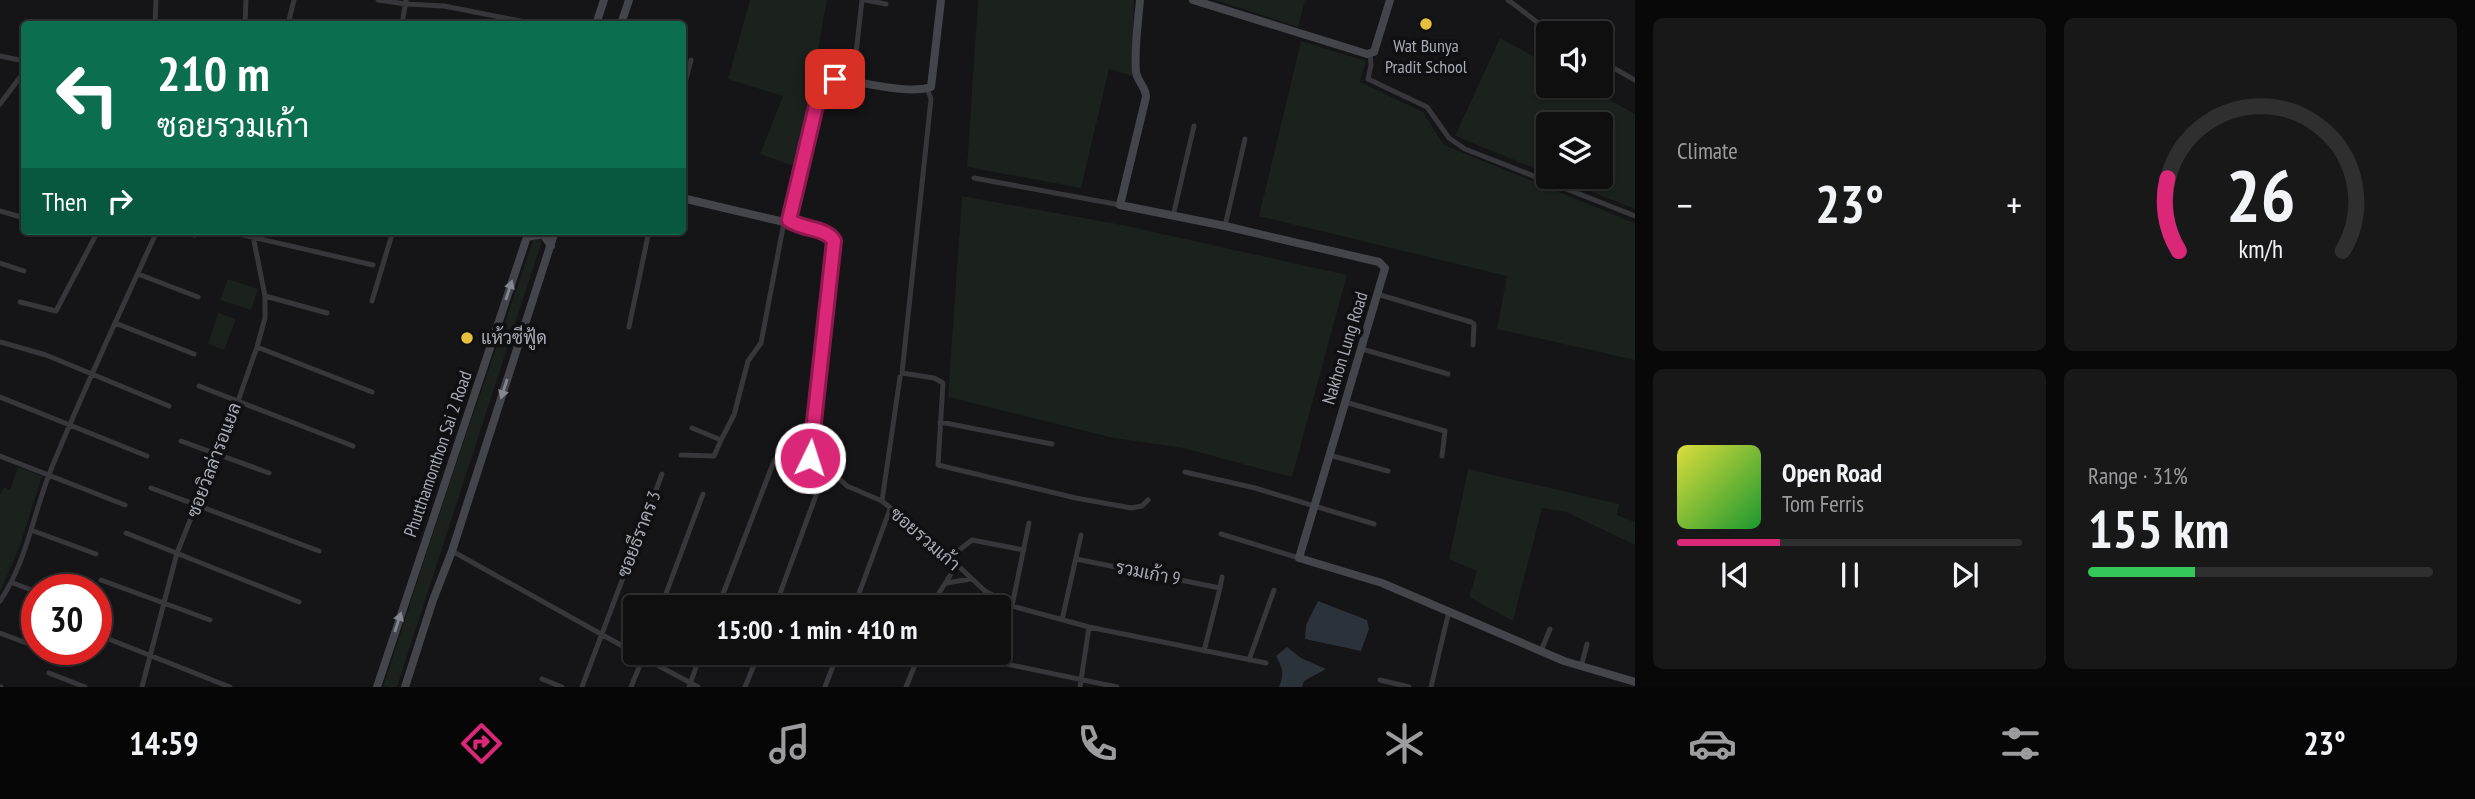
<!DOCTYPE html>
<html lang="en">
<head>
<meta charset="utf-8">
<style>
	:root { --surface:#100f10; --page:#191819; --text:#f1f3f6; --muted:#9c9c9f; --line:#302f30; --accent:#db2777 }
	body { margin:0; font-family:"PT Sans Narrow",Sarabun,sans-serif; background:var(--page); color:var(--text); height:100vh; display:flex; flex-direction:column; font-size:26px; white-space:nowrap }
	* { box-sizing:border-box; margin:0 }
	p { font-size:23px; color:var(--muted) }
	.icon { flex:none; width:38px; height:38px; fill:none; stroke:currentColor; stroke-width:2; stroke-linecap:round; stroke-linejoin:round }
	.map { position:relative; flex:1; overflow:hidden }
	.drawer { display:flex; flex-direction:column; gap:18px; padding:18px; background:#090809; width:840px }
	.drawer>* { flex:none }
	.banner { position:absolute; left:21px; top:21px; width:665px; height:214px; border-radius:7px; box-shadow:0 2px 5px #0004,0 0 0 2px var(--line); background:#0b6e4f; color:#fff; overflow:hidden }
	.tools { position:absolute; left:1536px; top:21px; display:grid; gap:14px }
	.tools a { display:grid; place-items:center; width:77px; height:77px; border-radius:7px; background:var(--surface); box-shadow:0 2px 5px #0004,0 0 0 2px var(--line); font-size:35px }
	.speed { position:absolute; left:21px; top:574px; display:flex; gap:14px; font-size:35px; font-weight:700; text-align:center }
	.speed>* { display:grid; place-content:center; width:91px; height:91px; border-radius:50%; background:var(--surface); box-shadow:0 2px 5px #0004,0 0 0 2px var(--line); line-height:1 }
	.speed .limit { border:10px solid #d22; background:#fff; color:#111 }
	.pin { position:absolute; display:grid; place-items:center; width:60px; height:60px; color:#fff; margin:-30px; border-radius:14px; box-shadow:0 4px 10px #0006 }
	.me { position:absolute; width:77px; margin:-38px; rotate:4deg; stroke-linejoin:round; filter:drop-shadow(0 0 5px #0008) }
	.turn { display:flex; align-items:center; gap:24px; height:147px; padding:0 21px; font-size:32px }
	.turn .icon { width:91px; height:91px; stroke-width:2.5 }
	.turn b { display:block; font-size:49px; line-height:60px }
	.then { display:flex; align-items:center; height:66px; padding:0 21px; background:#0003; gap:14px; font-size:26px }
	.big { font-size:52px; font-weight:700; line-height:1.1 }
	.drawer .tile { flex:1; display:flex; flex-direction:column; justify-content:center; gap:10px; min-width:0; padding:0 24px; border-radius:10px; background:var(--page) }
	.drawer .dial { align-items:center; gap:0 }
	.dial svg { height:182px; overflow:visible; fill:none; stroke:var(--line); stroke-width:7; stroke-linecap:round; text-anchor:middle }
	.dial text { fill:var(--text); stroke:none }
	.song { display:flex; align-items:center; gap:21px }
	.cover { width:84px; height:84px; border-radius:10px; background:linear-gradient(135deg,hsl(60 70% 55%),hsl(130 70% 35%)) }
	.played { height:7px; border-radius:4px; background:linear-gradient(90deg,var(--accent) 30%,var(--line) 30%) }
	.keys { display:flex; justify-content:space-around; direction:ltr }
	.heat { display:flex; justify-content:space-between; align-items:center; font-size:38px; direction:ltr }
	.charge { height:10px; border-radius:5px; background:linear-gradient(90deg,#34c759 31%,var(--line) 0) }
	.drawer .tiles { flex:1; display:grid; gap:18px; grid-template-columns:repeat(2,1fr) }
	.trip { position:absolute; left:623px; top:595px; width:388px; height:70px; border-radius:7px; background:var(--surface); box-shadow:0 2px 5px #0004,0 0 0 2px var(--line); font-weight:700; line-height:70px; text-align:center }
	.dock { display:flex; height:112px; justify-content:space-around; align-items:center; background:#060606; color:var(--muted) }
	.dock .icon { width:49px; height:49px }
	.dock .selected { color:var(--accent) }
	.dock b { font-size:32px; color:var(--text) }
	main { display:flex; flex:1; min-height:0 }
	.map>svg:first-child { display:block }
	.green { fill:#1b211c }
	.water { fill:#2b3239 }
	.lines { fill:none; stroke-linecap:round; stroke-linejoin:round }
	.street { stroke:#36363b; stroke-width:5 }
	.secondary { stroke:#44454b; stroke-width:8 }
	.oneway { fill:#848790 }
	.route-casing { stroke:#8e194d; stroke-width:18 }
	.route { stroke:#db2777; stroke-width:12 }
	.poi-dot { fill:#e6bf3c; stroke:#100f11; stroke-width:2.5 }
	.labels { text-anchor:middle; stroke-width:7; stroke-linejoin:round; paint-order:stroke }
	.poi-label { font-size:18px; fill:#a7aab5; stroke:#100f11 }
	.street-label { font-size:18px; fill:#a7aab5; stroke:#100f11 }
</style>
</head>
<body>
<main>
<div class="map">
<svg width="1635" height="687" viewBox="0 0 1635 687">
	<rect width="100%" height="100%" fill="#151416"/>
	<!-- green -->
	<path class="green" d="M 750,0 L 827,0 L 796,167 L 760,154 L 783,96 L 728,79 Z
		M 978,0 L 1134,0 L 1132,76 L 1109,69 L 1081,188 L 967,167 Z
		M 1215,0 L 1305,0 L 1298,27 Z
		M 1500,38 L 1549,65 L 1549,86 L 1585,86 L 1635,114 L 1635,209 L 1555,177 L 1601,177 L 1601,124 L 1549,124 L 1549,174 L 1455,136 Z
		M 1301,41 L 1366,61 L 1360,82 L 1423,112 L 1444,145 L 1635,223 L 1635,360 L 1497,329 L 1507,276 L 1259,216 Z
		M 962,196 L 1122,225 L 1347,275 L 1292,477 L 1183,448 L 1114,438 L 948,397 Z
		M 534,238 L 542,238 L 541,244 L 397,687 L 383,687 L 449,485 Z
		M 228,279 L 258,289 L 251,310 L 220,300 Z
		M 218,313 L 236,319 L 224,350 L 208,344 Z
		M 18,467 L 42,476 L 20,546 L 0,592 L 0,495 L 4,487 L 10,490 Z
		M 1468,469 L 1619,504 L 1617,515 L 1635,522 L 1635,545 L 1566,512 L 1542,508 L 1513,621 L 1469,597 L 1477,571 L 1449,559 Z"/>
	<!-- water -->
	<path class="water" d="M 1318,601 L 1367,620 L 1369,629 L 1361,651 L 1305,639 L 1306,625 Z
		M 1287,647 L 1301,658 L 1326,669 L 1304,681 L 1302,687 L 1279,687 C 1284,675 1283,668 1276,656 Z"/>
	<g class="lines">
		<!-- street -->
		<path class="street" d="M 378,0 L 406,4 L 444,6 L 535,24
			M 865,0 L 886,4
			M 1508,0 C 1524,11 1536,23 1553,33
			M 155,24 L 156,0
			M 245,24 L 246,0
			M 288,24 L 294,0
			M 402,24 L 406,0
			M 1370,53 L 1371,65 L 1368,79 L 1427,107 L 1449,138 L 1465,149 L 1635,216
			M 0,56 L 24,61
			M 1601,61 L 1635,80
			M 853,80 L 862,0
			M 927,88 L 931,99 L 902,373 L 934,378 L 943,383 L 938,465 L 1076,498 L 1131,508 L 1142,506 L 1148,500
			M 682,95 L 691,60
			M 0,104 L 24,72
			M 974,178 L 1120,205
			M 0,211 L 24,218
			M 1173,216 L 1194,126
			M 789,220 C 802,230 826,227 834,241 L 810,458 L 832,472 L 847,486 L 882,501 L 938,547 L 985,591 L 1012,606 L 1089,627 L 1266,663
			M 1225,226 L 1245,139
			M 179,231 L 195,235
			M 226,231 L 373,265
			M 0,263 L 24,271
			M 138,274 L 198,297
			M 1377,294 L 1471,322 L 1474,324 L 1473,345
			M 265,296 L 327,313
			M 372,301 L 393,231
			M 20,302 L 56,311 L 98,231
			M 115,323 L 194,354
			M 629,327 L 649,231
			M 0,342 L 46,355 L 169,406
			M 257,347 L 372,392
			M 1362,349 L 1448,374
			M 199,386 L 353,446
			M 0,397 L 147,456
			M 1345,402 L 1445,431 L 1442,456
			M 940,422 L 1052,444
			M 692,428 L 721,440 L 734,415 L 748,361 L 761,343 L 784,222
			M 181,441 L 269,473
			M 681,455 L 714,456 L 721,440
			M 1329,455 L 1388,471
			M 0,456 L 125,505
			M 1185,472 L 1255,488 L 1374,524
			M 151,488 L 319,551
			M 882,501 L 900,377
			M 31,530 L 96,554
			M 126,533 L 299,602
			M 1221,534 L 1299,558
			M 452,551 L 635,653
			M 949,558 L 972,540 L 1024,550
			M 1076,559 L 1220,588 L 1204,651
			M 101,580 L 210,620
			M 13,583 L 37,592
			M 946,583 L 971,579
			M 1220,588 L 1222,577
			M 0,601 C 26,563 33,515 50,472 C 83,390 121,311 157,231
			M 1012,606 L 1029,523
			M 661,607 L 703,494
			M 718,607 L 774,461 L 780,454 L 784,453 L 820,474 L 822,479 L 775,607
			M 854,607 L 890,509
			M 935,607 L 939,593 L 956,566
			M 1062,620 L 1081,535
			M 0,633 L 37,647
			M 96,634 L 230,687
			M 42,649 L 45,650
			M 1541,651 L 1550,629
			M 635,653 L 698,687
			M 953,653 L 1117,687
			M 1249,660 L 1274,590
			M 1581,667 L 1587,644
			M 49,673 L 85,687
			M 542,679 L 562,687
			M 1380,680 L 1409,687
			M 0,687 L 1,687
			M 142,687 L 177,553 L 238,401 L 257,347 L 265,318 L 265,296 L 252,231
			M 582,687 L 662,474
			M 631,687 L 645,653
			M 689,687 L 701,653
			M 745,687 L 759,653
			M 825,687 L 838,653
			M 906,687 L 920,653
			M 1080,687 L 1089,627
			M 1431,687 L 1449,611"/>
		<!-- secondary -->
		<path class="secondary" d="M 1140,0 C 1138,23 1134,50 1136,72 C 1138,83 1146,87 1146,97 L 1120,205 L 1225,226 L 1379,262 L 1385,268 L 1299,558 L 1382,583 L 1564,661 L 1635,682
			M 1193,0 L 1367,54 L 1374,52 L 1390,0
			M 596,24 L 604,0
			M 621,24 L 629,0
			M 682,198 L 784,222 L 789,220 L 821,85 L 824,81 L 835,79 C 862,81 906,95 931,87 L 941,0
			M 527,237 L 543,234 L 551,246
			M 377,687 L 529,231
			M 405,687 L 433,600 L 452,551 L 555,231"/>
	</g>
	<!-- one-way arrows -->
	<defs><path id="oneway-solid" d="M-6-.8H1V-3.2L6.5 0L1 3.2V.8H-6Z" transform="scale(1.75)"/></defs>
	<g class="oneway">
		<use href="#oneway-solid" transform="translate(509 290) rotate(-72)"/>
		<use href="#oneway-solid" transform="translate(504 389) rotate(108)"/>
		<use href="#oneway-solid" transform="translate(398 622) rotate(-72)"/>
	</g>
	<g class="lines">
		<defs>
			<path id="route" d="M 810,458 L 834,241 C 826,227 802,230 789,220 L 821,85 L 824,81 L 835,79"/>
		</defs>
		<!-- route casing -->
		<use href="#route" class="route-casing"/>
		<!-- route -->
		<use href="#route" class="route"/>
	</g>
	<!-- markers -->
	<g class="poi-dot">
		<circle cx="1426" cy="24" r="7"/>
		<circle cx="467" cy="338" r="7"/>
	</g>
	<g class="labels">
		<!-- poi labels -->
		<g class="poi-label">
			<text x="1426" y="52">Wat Bunya<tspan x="1426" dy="21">Pradit School</tspan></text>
			<text x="481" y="344" text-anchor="start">แห้วซีฟู้ด</text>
		</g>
		<!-- street labels -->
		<g class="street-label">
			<text transform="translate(1345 348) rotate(-73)" y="6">Nakhon Lung Road</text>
			<text transform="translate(438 454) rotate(-71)" y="6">Phutthamonthon Sai 2 Road</text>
			<text transform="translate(214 460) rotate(-69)" y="6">ซอยวิลล่ารอแยล</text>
			<text transform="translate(639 534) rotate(-69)" y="6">ซอยธีราคร 3</text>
			<text transform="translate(925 539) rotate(41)" y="6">ซอยรวมเก้า</text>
			<text transform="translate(1148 573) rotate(11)" y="6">รวมเก้า 9</text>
		</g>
	</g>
</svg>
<div class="tools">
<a><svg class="icon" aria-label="sound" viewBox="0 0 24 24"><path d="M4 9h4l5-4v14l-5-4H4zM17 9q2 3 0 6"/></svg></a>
<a><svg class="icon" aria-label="layers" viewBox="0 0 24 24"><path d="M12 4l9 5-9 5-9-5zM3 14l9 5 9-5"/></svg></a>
</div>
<div class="speed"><div class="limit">30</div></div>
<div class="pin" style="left:835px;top:79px;background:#d93025"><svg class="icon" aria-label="arrive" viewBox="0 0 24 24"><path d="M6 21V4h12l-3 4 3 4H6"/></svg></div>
<svg class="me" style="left:810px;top:458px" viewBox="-20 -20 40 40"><circle r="17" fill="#db2777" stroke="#fff" stroke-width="3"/><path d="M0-11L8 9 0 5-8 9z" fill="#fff"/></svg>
<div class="trip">15:00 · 1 min · 410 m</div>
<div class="banner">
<div class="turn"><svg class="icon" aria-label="left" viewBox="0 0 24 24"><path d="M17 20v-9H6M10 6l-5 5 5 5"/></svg><div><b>210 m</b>ซอยรวมเก้า</div></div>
<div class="then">Then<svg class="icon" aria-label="right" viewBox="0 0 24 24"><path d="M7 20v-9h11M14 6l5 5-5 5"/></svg></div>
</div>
</div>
<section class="drawer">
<div class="tiles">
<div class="tile"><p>Climate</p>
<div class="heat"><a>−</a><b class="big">23°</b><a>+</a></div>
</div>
<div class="tile dial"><svg viewBox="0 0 100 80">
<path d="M14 69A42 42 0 1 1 86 69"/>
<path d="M14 69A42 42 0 0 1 9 37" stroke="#db2777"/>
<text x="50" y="56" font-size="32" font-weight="700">26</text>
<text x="50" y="72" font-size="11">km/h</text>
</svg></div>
<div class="tile">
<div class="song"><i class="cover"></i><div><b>Open Road</b><p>Tom Ferris</p></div></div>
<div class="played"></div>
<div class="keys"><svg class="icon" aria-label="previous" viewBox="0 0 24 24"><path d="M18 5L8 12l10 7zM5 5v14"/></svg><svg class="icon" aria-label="pause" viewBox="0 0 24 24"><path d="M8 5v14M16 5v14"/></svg><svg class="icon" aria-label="next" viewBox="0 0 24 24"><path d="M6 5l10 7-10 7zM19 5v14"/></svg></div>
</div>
<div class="tile"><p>Range · 31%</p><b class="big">155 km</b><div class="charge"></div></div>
</div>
</section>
</main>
<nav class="dock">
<b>14:59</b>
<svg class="icon selected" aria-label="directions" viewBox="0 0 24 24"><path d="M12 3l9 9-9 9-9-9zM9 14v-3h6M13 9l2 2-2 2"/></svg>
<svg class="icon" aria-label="music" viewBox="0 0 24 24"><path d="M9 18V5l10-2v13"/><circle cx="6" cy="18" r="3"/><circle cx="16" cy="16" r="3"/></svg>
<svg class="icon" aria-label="phone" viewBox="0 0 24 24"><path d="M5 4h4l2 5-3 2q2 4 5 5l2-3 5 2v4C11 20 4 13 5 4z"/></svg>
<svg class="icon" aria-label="climate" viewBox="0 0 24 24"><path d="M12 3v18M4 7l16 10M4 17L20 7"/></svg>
<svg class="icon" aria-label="car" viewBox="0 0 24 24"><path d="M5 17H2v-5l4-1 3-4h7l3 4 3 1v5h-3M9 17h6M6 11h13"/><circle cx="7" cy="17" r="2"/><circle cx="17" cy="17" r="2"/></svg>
<svg class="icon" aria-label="filters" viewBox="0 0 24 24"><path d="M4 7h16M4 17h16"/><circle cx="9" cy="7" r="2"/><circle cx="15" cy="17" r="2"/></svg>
<b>23°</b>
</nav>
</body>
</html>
